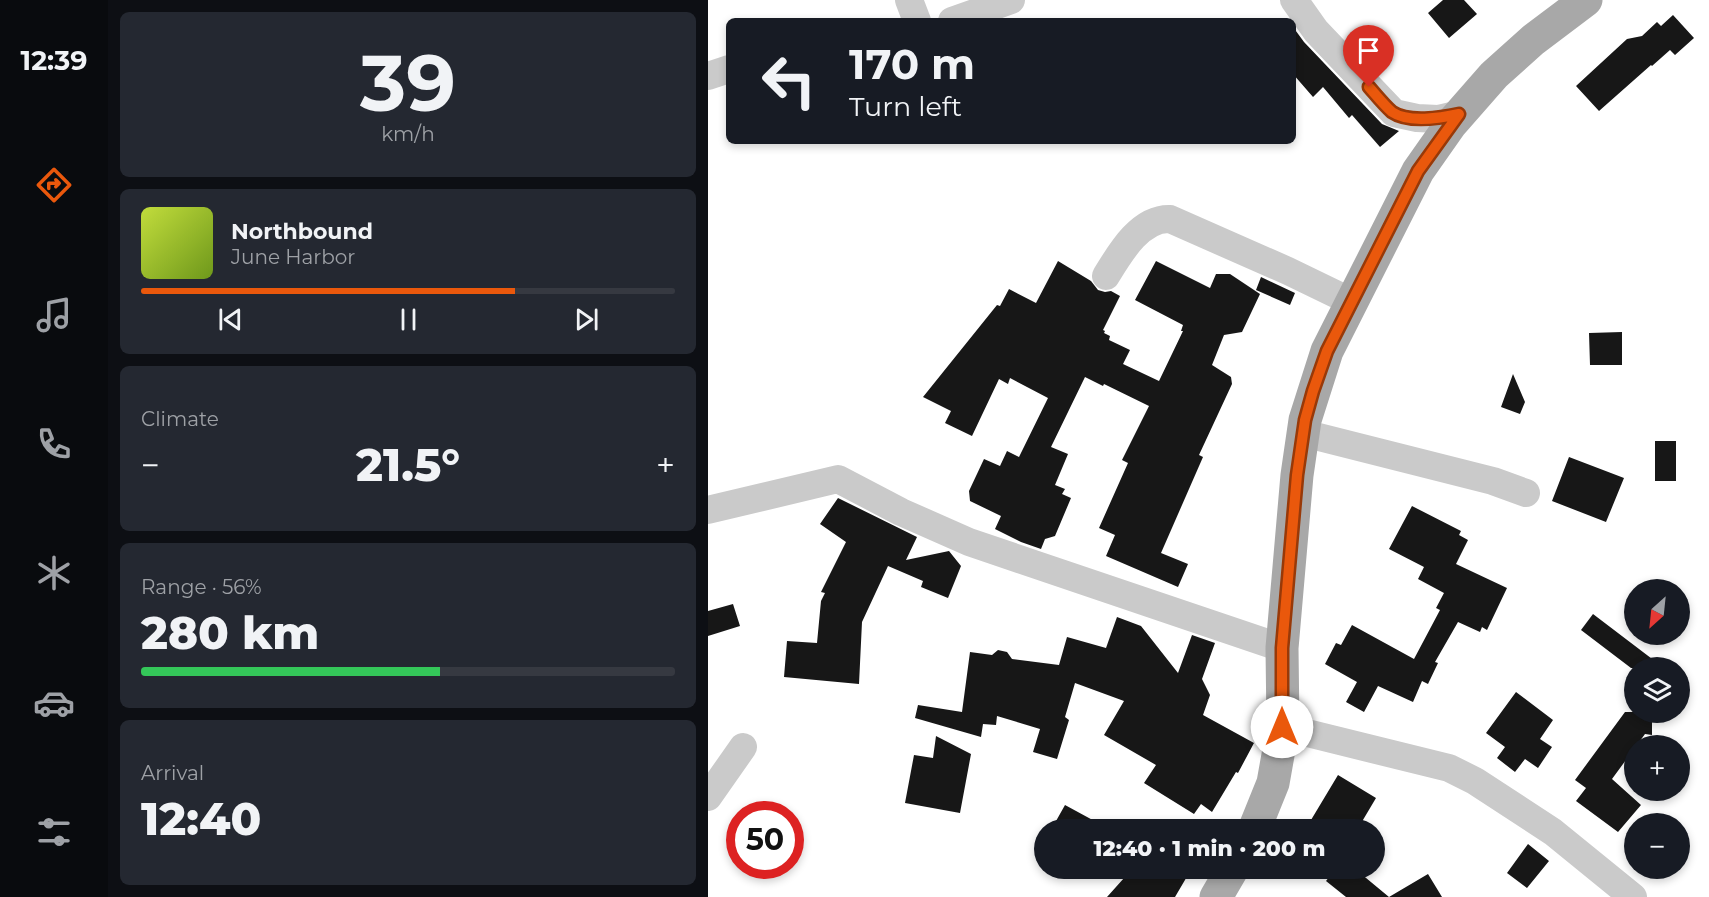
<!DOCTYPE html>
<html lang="en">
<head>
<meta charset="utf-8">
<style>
	:root { --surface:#171b24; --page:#242831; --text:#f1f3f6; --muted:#9ea1a6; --line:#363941; --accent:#ea580c }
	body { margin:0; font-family:Montserrat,sans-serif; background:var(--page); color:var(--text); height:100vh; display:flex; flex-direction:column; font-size:22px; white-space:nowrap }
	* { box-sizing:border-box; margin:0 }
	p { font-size:20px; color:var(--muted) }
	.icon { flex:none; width:33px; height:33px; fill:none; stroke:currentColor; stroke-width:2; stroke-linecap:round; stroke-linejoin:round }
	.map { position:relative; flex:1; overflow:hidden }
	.details { display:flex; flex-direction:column; gap:12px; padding:12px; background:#0d0f14; width:600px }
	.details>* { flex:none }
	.hud { position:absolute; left:18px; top:18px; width:570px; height:126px; border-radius:9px; box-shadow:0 3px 9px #0003; background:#171b24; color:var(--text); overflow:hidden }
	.needle { width:39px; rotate:207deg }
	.fabs { position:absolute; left:916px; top:579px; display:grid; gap:12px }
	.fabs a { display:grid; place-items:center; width:66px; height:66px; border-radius:50%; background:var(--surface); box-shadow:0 3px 9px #0003; font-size:30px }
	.speed { position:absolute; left:18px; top:801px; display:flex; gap:12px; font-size:30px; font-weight:700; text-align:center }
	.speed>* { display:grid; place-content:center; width:78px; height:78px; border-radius:50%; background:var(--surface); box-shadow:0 3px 9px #0003; line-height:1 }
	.speed .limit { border:9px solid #d22; background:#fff; color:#111 }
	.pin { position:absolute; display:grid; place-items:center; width:51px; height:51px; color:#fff; margin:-62px -26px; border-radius:50% 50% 50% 0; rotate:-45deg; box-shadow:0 0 6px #0007 }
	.pin .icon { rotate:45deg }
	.me { position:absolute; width:66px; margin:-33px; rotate:0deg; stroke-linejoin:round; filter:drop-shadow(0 0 4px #0008) }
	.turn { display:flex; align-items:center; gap:21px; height:126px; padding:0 24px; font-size:27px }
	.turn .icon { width:78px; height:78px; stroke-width:2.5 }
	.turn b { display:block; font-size:42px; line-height:51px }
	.big { font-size:45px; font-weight:800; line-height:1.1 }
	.details .tile { flex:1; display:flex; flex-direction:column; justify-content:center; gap:9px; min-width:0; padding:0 21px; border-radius:9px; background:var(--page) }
	.details .dial { align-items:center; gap:0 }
	.dial b { font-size:78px; line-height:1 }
	.song { display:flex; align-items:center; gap:18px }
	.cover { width:72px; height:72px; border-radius:9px; background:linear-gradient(135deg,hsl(70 70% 55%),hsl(80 70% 35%)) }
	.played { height:6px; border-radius:3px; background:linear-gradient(90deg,var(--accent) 70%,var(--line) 70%) }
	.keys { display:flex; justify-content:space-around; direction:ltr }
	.heat { display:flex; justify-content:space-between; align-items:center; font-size:33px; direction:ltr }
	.charge { height:9px; border-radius:4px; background:linear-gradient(90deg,#34c759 56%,var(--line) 0) }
	.trip { position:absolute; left:326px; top:819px; width:351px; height:60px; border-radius:30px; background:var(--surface); box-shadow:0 3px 9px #0003; font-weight:800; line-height:60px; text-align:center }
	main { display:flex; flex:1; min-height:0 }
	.tabs { display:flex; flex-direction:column; width:108px; justify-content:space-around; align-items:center; background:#090b0e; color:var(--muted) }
	.tabs .icon { width:42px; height:42px }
	.tabs .on { color:var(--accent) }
	.tabs b { font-size:27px; color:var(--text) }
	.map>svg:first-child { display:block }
	.building { fill:#171717 }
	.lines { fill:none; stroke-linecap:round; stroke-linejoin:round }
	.minor { stroke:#cacaca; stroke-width:28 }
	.major { stroke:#a8a8a8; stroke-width:33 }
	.route-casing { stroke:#983908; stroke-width:15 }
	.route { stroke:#ea580c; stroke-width:10 }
</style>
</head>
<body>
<main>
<nav class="tabs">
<b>12:39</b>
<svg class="icon on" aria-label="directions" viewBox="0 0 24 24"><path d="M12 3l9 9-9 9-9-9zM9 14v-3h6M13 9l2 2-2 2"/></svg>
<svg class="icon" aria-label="music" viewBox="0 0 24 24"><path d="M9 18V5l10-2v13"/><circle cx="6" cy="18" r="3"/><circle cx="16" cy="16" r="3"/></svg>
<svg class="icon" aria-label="phone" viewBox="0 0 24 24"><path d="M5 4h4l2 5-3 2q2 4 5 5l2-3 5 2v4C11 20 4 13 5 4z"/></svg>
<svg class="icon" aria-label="climate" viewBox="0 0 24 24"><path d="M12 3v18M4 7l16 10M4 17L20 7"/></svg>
<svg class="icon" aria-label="car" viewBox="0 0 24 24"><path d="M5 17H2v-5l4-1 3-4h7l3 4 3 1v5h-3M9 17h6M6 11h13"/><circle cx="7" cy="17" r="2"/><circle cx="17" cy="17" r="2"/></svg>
<svg class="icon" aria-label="filters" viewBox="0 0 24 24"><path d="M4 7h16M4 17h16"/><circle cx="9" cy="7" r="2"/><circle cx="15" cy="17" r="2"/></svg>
</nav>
<section class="details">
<div class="tile dial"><b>39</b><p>km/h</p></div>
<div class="tile">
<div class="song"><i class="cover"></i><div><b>Northbound</b><p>June Harbor</p></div></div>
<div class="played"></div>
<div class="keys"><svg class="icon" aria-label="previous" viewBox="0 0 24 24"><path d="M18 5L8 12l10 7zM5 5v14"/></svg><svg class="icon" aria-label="pause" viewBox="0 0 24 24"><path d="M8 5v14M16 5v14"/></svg><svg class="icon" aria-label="next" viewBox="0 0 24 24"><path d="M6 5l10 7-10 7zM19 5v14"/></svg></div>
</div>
<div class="tile"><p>Climate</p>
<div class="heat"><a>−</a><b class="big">21.5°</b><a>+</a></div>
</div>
<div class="tile"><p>Range · 56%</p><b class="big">280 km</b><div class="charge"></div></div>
<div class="tile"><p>Arrival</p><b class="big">12:40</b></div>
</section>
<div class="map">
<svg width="1001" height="897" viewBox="0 0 1001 897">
	<rect width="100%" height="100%" fill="#fff"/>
	<!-- building -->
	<path class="building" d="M 735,0 L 756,0 L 769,14 L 741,38 L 720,13 Z
		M 965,15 L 986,38 L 967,55 L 962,50 L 944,66 L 943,65 L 891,111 L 868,86 L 919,39 L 934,36 L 949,22 L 953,26 Z
		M 585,27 L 596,42 L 674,124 L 691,131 L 672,147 L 644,115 L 641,118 L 615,87 L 605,97 L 585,74 Z
		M 350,261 L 383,281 L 390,290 L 397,292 L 403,291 L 412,296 L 395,330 L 397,331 L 396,333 L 402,336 L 401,340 L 422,350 L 415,364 L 451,381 L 475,331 L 473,331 L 475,325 L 427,300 L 448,261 L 502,288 L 508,274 L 522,274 L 552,294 L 534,332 L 516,335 L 504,365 L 523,377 L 524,384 L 491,455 L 495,457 L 453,553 L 480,564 L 470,587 L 398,556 L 407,535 L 391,528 L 420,463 L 414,460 L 441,406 L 396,384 L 395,386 L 377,377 L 343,447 L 360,454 L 347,485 L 357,489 L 354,494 L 363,498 L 347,536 L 337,539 L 333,549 L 313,542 L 287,529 L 293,516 L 262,501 L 261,491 L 276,459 L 292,466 L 299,451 L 311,457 L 340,398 L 302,378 L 300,384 L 291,379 L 264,436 L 237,423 L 243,411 L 215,397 L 289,305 L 292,306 L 301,289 L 328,303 Z
		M 553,277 L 587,293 L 582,305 L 548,290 Z
		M 914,332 L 914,365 L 882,365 L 881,333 Z
		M 805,374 L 817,402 L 812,414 L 793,407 Z
		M 947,441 L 968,441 L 968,481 L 947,481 Z
		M 861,457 L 916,478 L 898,522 L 844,501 Z
		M 130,498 L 209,537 L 198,560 L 241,551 L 253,566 L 240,598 L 213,587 L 215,581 L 180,566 L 154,622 L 151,684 L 76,677 L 79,641 L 109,643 L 113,601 L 117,593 L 113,592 L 138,542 L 112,524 Z
		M 704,506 L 753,531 L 751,535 L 760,540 L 748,564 L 799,588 L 779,630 L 774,627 L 772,632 L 750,622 L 727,662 L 730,663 L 720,684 L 714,681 L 705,702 L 670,686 L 656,712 L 638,702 L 649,682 L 617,664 L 628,643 L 633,645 L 644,625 L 706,659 L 732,610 L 728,608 L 736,593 L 710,579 L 716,567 L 681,549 Z
		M 25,604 L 32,626 L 0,636 L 0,611 Z
		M 885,614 L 956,668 L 923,668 L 873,630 Z
		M 409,617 L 433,626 L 470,673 L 484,635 L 507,643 L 494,679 L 502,695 L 495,715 L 546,743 L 530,773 L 528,772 L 504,812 L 493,804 L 486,814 L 436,783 L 448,765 L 396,735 L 416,701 L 367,683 L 357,717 L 361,720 L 349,759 L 325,752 L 332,729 L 289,716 L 288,725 L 275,724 L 273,737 L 207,718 L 210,705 L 254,712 L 262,652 L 284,655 L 290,650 L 299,652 L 304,659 L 351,665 L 359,637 L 398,648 Z
		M 808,692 L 845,720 L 832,739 L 844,747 L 830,768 L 817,759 L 807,772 L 789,758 L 797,747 L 778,733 Z
		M 917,712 L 944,712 L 944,735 L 937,734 L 904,779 L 933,805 L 910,832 L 868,801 L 878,788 L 867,780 Z
		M 228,736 L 263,754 L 252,813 L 197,803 L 206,755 L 225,758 Z
		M 630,775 L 668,798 L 649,830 L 597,830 Z
		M 357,805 L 403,830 L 343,830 Z
		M 820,844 L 841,861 L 819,888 L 799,873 Z
		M 425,868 L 484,868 L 467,897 L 399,897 Z
		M 628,868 L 646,868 L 681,897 L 720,874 L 734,897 L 638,897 L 618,881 Z"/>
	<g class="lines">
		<!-- minor -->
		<path class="minor" d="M 201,0 L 209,21
			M 586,0 L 608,31 L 686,113 L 709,118 L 730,119 L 751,114
			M 244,21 L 303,0
			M 0,76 L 21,69
			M 398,276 C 412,253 432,218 462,219 L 580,271 L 644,302
			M 595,433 L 785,481 L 818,493
			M 0,510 L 130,479 L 193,512 L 261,542 L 574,648
			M 575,727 L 741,768 L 767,781 L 845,832 L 925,897
			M 0,797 L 35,747"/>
		<!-- major -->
		<path class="major" d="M 546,830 L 565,783 L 575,727 L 574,648 L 589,475 L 597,420 L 619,351 L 710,171 L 743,124 L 786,75 L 825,40 L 878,0
			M 508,897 L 525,868"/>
	</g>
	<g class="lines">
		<defs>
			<path id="route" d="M 574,727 L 574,648 L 589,475 L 597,420 L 605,391 L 619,351 L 710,171 L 751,114 C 733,118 700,123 684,112 C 676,105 668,95 661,87"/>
		</defs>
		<!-- route casing -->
		<use href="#route" class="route-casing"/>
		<!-- route -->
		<use href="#route" class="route"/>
	</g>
</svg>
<div class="fabs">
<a><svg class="needle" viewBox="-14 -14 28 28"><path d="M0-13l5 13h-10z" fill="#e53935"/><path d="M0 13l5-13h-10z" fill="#9ea1a6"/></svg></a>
<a><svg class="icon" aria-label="layers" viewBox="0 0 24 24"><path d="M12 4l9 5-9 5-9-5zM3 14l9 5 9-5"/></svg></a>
<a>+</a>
<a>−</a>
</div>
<div class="speed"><div class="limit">50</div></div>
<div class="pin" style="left:661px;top:87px;background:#d93025"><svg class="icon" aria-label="arrive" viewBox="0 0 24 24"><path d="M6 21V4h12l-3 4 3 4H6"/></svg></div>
<svg class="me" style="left:574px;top:727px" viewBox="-20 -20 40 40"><circle r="19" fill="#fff"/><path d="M0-13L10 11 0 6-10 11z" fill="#ea580c"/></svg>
<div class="trip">12:40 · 1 min · 200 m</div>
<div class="hud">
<div class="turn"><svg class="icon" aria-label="left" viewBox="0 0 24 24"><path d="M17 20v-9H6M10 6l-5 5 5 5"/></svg><div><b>170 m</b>Turn left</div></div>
</div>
</div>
</main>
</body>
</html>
